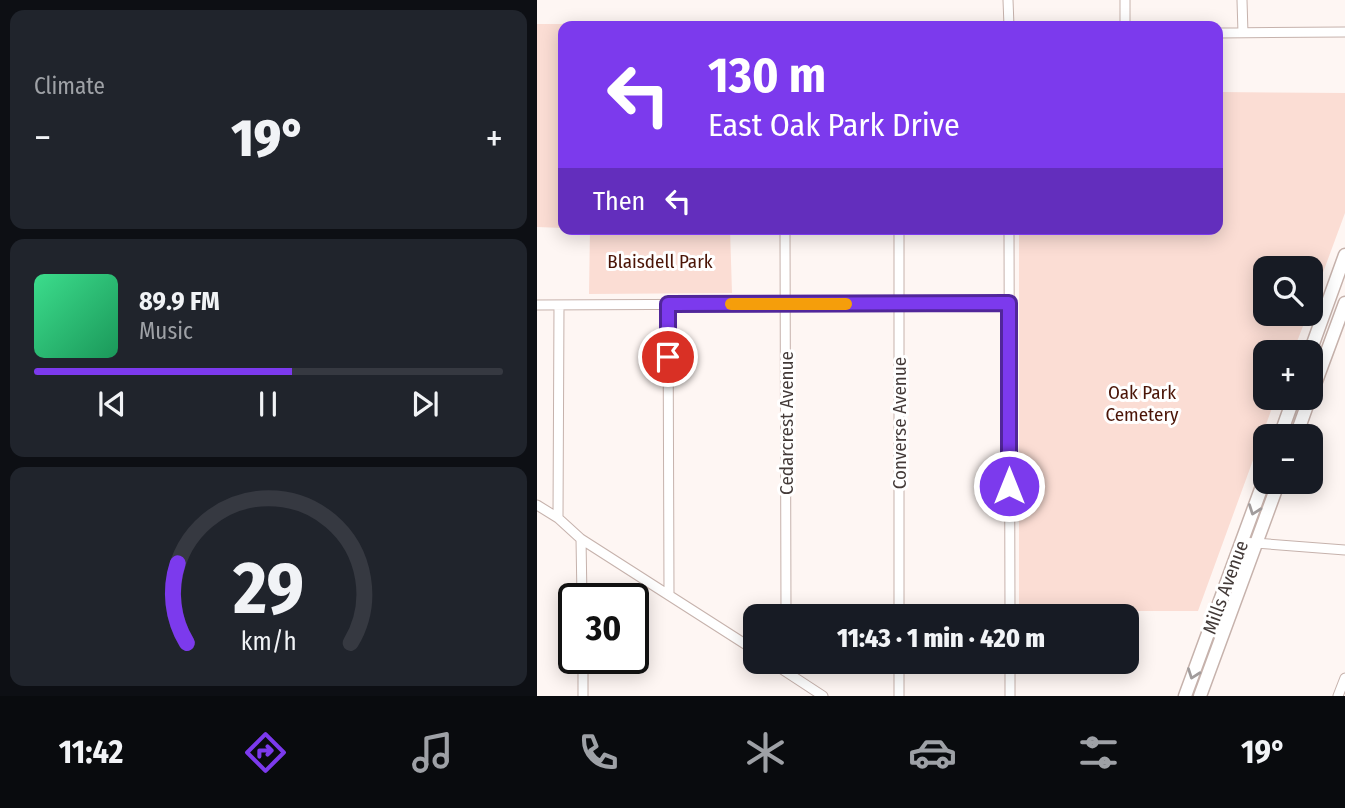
<!DOCTYPE html>
<html lang="en">
<head>
<meta charset="utf-8">
<style>
	:root { --surface:#171b24; --page:#20242c; --text:#f1f3f6; --muted:#9ea1a6; --line:#363941; --accent:#7c3aed }
	body { margin:0; font-family:"Fira Sans Condensed",sans-serif; background:var(--page); color:var(--text); height:100vh; display:flex; flex-direction:column; font-size:26px; white-space:nowrap }
	* { box-sizing:border-box; margin:0 }
	p { font-size:23px; color:var(--muted) }
	.icon { flex:none; width:38px; height:38px; fill:none; stroke:currentColor; stroke-width:2; stroke-linecap:round; stroke-linejoin:round }
	.map { position:relative; flex:1; overflow:hidden }
	.sheet { display:flex; flex-direction:column; gap:10px; padding:10px; background:#0d0f14; width:537px }
	.sheet>* { flex:none }
	.guide { position:absolute; left:21px; top:21px; width:665px; height:214px; border-radius:14px; box-shadow:0 4px 18px #0003; background:#7c3aed; color:#fff; overflow:hidden }
	.tools { position:absolute; left:716px; top:256px; display:grid; gap:14px }
	.tools a { display:grid; place-items:center; width:70px; height:70px; border-radius:14px; background:var(--surface); box-shadow:0 4px 18px #0003; font-size:35px }
	.speed { position:absolute; left:21px; top:583px; display:flex; gap:14px; font-size:35px; font-weight:700; text-align:center }
	.speed>* { display:grid; place-content:center; width:91px; height:91px; border-radius:50%; background:var(--surface); box-shadow:0 4px 18px #0003; line-height:1 }
	.speed .limit { border:4px solid #111; border-radius:10px; background:#fff; color:#111 }
	.pin { position:absolute; display:grid; place-items:center; width:60px; height:60px; color:#fff; margin:-30px; border:4px solid #fff; border-radius:50%; box-shadow:0 2px 7px #0007 }
	.me { position:absolute; width:77px; margin:-38px; rotate:0deg; stroke-linejoin:round; filter:drop-shadow(0 0 5px #0008) }
	.turn { display:flex; align-items:center; gap:24px; height:147px; padding:0 35px; font-size:32px }
	.turn .icon { width:91px; height:91px; stroke-width:2.5 }
	.turn b { display:block; font-size:49px; line-height:60px }
	.then { display:flex; align-items:center; height:66px; padding:0 35px; background:#0003; gap:14px; font-size:26px }
	.big { font-size:52px; font-weight:800; line-height:1.1 }
	.sheet .card { flex:1; display:flex; flex-direction:column; justify-content:center; gap:10px; min-width:0; padding:0 24px; border-radius:14px; background:var(--page) }
	.sheet .dial { align-items:center; gap:0 }
	.dial svg { height:182px; overflow:visible; fill:none; stroke:var(--line); stroke-width:7; stroke-linecap:round; text-anchor:middle }
	.dial text { fill:var(--text); stroke:none }
	.song { display:flex; align-items:center; gap:21px }
	.cover { width:84px; height:84px; border-radius:10px; background:linear-gradient(135deg,hsl(150 70% 55%),hsl(150 70% 35%)) }
	.played { height:7px; border-radius:4px; background:linear-gradient(90deg,var(--accent) 55%,var(--line) 55%) }
	.keys { display:flex; justify-content:space-around; direction:ltr }
	.heat { display:flex; justify-content:space-between; align-items:center; font-size:38px; direction:ltr }
	.trip { position:absolute; left:206px; top:604px; width:396px; height:70px; border-radius:14px; background:var(--surface); box-shadow:0 4px 18px #0003; font-weight:800; line-height:70px; text-align:center }
	.tab-bar { display:flex; height:112px; justify-content:space-around; align-items:center; background:#090b0e; color:var(--muted) }
	.tab-bar .icon { width:49px; height:49px }
	.tab-bar .active { color:var(--accent) }
	.tab-bar b { font-size:32px; color:var(--text) }
	main { display:flex; flex:1; min-height:0 }
	.map>svg:first-child { display:block }
	.green { fill:#fbddd4 }
	.lines { fill:none; stroke-linecap:round; stroke-linejoin:round }
	.minor-casing { stroke:#c6b2ac; stroke-width:11 }
	.major-casing { stroke:#c6b2ac; stroke-width:15 }
	.minor { stroke:#fff; stroke-width:9 }
	.major { stroke:#fff; stroke-width:12 }
	.oneway { stroke:#a19c9c }
	.route-casing { stroke:#51269a; stroke-width:18 }
	.route { stroke:#7c3aed; stroke-width:12 }
	.slow { stroke:#f59e0b; stroke-width:12 }
	.labels { text-anchor:middle; stroke-width:6; stroke-linejoin:round; paint-order:stroke }
	.park-label { font-size:19px; fill:#4b1507; stroke:#fff }
	.street-label { font-size:19px; fill:#433a38; stroke:#fff }
</style>
</head>
<body>
<main>
<section class="sheet">
<div class="card"><p>Climate</p>
<div class="heat"><a>−</a><b class="big">19°</b><a>+</a></div>
</div>
<div class="card">
<div class="song"><i class="cover"></i><div><b>89.9 FM</b><p>Music</p></div></div>
<div class="played"></div>
<div class="keys"><svg class="icon" aria-label="previous" viewBox="0 0 24 24"><path d="M18 5L8 12l10 7zM5 5v14"/></svg><svg class="icon" aria-label="pause" viewBox="0 0 24 24"><path d="M8 5v14M16 5v14"/></svg><svg class="icon" aria-label="next" viewBox="0 0 24 24"><path d="M6 5l10 7-10 7zM19 5v14"/></svg></div>
</div>
<div class="card dial"><svg viewBox="0 0 100 80">
<path d="M14 69A42 42 0 1 1 86 69"/>
<path d="M14 69A42 42 0 0 1 10 34" stroke="#7c3aed"/>
<text x="50" y="56" font-size="32" font-weight="700">29</text>
<text x="50" y="72" font-size="11">km/h</text>
</svg></div>
</section>
<div class="map">
<svg width="808" height="696" viewBox="0 0 808 696">
	<rect width="100%" height="100%" fill="#fef6f3"/>
	<!-- green -->
	<path class="green" d="M 0,24 L 190,24 L 26,26 L 26,228 L 0,227 Z
		M 681,92 L 808,93 L 808,213 L 774,305 L 774,268 L 728,268 L 728,313 L 771,313 L 756,352 L 728,352 L 728,397 L 739,397 L 661,611 L 482,611 L 482,229 L 681,229 Z
		M 53,229 L 193,229 L 195,293 L 52,294 Z"/>
	<g class="lines">
		<defs>
			<path id="minor" d="M 471,0 L 472,26
				M 705,0 L 706,33
				M 588,26 L 588,0
				M 681,33 L 808,32
				M 248,229 L 249,616
				M 362,229 L 362,616
				M 472,229 L 473,616
				M 131,304 L 132,594
				M 0,305 L 472,303
				M 0,505 L 21,518 L 44,539 L 219,651
				M 21,518 L 22,305
				M 44,539 L 45,598
				M 705,542 L 808,550
				M 46,658 L 46,696
				M 234,662 L 286,696
				M 362,662 L 362,696
				M 473,662 L 473,696
				M 801,696 L 808,678"/>
			<path id="major" d="M 773,352 L 808,255
				M 774,395 L 808,303
				M 743,436 L 757,397
				M 759,436 L 773,397
				M 648,696 L 728,478
				M 663,696 L 742,481"/>
		</defs>
		<!-- minor casing -->
		<use href="#minor" class="minor-casing"/>
		<!-- major casing -->
		<use href="#major" class="major-casing"/>
		<!-- minor -->
		<use href="#minor" class="minor"/>
		<!-- major -->
		<use href="#major" class="major"/>
	</g>
	<!-- one-way arrows -->
	<defs><path id="oneway-chevron" d="M-2-3.5L2.5 0L-2 3.5" fill="none" stroke-width="1.6" stroke-linecap="round" stroke-linejoin="round" transform="scale(1.75)"/></defs>
	<g class="oneway">
		<use href="#oneway-chevron" transform="translate(717 510) rotate(110)"/>
		<use href="#oneway-chevron" transform="translate(656 674) rotate(110)"/>
	</g>
	<g class="lines">
		<defs>
			<path id="route" d="M 131,357 L 131,304 L 472,303 L 472,486"/>
		</defs>
		<!-- route casing -->
		<use href="#route" class="route-casing"/>
		<!-- route -->
		<use href="#route" class="route"/>
		<!-- slow -->
		<path class="slow" d="M 194,304 L 309,304"/>
	</g>
	<g class="labels">
		<!-- park labels -->
		<g class="park-label">
			<text x="123" y="268">Blaisdell Park</text>
			<text x="605" y="399">Oak Park<tspan x="605" dy="22">Cemetery</tspan></text>
		</g>
		<!-- street labels -->
		<g class="street-label">
			<text transform="translate(249 423) rotate(-90)" y="7">Cedarcrest Avenue</text>
			<text transform="translate(362 423) rotate(-90)" y="7">Converse Avenue</text>
			<text transform="translate(688 587) rotate(-70)" y="7">Mills Avenue</text>
		</g>
	</g>
</svg>
<div class="tools">
<a><svg class="icon" aria-label="search" viewBox="0 0 24 24"><circle cx="10" cy="10" r="6"/><path d="M15 15l6 6"/></svg></a>
<a>+</a>
<a>−</a>
</div>
<div class="speed"><div class="limit">30</div></div>
<div class="pin" style="left:131px;top:357px;background:#d93025"><svg class="icon" aria-label="arrive" viewBox="0 0 24 24"><path d="M6 21V4h12l-3 4 3 4H6"/></svg></div>
<svg class="me" style="left:472px;top:486px" viewBox="-20 -20 40 40"><circle r="17" fill="#7c3aed" stroke="#fff" stroke-width="3"/><path d="M0-11L8 9 0 5-8 9z" fill="#fff"/></svg>
<div class="trip">11:43 · 1 min · 420 m</div>
<div class="guide">
<div class="turn"><svg class="icon" aria-label="left" viewBox="0 0 24 24"><path d="M17 20v-9H6M10 6l-5 5 5 5"/></svg><div><b>130 m</b>East Oak Park Drive</div></div>
<div class="then">Then<svg class="icon" aria-label="left" viewBox="0 0 24 24"><path d="M17 20v-9H6M10 6l-5 5 5 5"/></svg></div>
</div>
</div>
</main>
<nav class="tab-bar">
<b>11:42</b>
<svg class="icon active" aria-label="directions" viewBox="0 0 24 24"><path d="M12 3l9 9-9 9-9-9zM9 14v-3h6M13 9l2 2-2 2"/></svg>
<svg class="icon" aria-label="music" viewBox="0 0 24 24"><path d="M9 18V5l10-2v13"/><circle cx="6" cy="18" r="3"/><circle cx="16" cy="16" r="3"/></svg>
<svg class="icon" aria-label="phone" viewBox="0 0 24 24"><path d="M5 4h4l2 5-3 2q2 4 5 5l2-3 5 2v4C11 20 4 13 5 4z"/></svg>
<svg class="icon" aria-label="climate" viewBox="0 0 24 24"><path d="M12 3v18M4 7l16 10M4 17L20 7"/></svg>
<svg class="icon" aria-label="car" viewBox="0 0 24 24"><path d="M5 17H2v-5l4-1 3-4h7l3 4 3 1v5h-3M9 17h6M6 11h13"/><circle cx="7" cy="17" r="2"/><circle cx="17" cy="17" r="2"/></svg>
<svg class="icon" aria-label="filters" viewBox="0 0 24 24"><path d="M4 7h16M4 17h16"/><circle cx="9" cy="7" r="2"/><circle cx="15" cy="17" r="2"/></svg>
<b>19°</b>
</nav>
</body>
</html>
